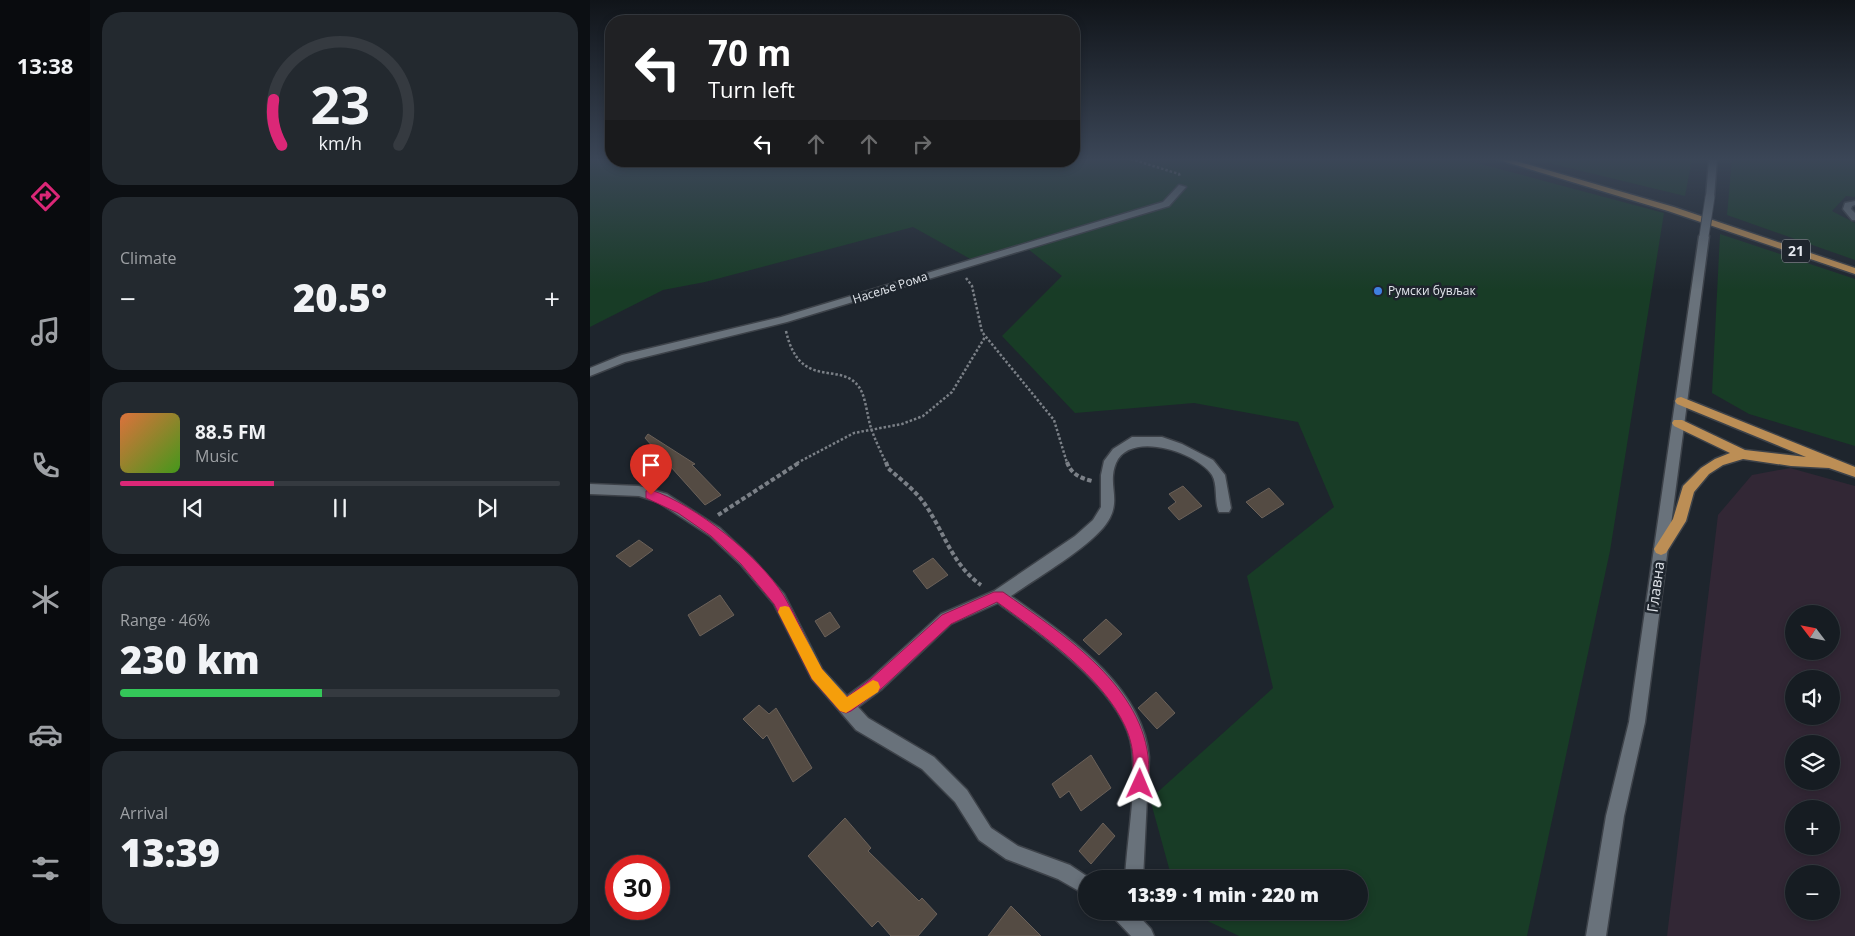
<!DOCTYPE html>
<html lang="en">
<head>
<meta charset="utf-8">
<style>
	:root { --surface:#161c22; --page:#23292f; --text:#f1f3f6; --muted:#9ea1a5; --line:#353a40; --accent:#db2777 }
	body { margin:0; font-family:"Open Sans",sans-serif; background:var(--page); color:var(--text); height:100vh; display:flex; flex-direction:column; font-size:19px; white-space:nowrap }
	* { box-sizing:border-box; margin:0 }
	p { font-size:16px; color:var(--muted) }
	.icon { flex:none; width:28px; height:28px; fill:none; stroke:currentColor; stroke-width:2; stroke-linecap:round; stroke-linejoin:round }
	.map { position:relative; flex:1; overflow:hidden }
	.panel { display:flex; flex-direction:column; gap:12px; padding:12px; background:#0c0f13; width:500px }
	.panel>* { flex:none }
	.banner { position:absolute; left:15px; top:15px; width:475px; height:152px; border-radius:20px; box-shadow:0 2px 8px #0003,0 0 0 1px var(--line); background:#202124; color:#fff; overflow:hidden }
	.needle { width:32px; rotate:302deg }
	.controls { position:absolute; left:1195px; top:605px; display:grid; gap:10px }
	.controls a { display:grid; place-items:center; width:55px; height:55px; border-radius:50%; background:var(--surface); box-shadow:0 2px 8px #0003,0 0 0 1px var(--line); font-size:25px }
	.speed { position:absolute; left:15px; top:855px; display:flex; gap:10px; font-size:25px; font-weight:700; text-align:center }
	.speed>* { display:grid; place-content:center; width:65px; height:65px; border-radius:50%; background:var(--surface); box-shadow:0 2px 8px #0003,0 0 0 1px var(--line); line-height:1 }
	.speed .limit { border:8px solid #d22; background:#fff; color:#111 }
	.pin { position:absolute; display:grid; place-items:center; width:42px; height:42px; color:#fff; margin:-51px -21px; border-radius:50% 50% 50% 0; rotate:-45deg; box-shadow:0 0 5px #0007 }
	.pin .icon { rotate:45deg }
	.me { position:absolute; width:55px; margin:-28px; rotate:1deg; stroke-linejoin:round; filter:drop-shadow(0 0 4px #0008) }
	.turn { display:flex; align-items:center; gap:18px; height:105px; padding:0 20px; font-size:22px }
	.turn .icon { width:65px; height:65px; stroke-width:2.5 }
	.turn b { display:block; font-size:35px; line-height:42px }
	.lanes { display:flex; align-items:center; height:48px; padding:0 20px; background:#0003; justify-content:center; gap:25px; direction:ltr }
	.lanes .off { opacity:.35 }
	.big { font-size:38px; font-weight:800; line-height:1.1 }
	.panel .card { flex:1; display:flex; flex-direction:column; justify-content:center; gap:8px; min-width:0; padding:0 18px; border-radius:20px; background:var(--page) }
	.panel .dial { align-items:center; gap:0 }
	.dial svg { height:130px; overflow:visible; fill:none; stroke:var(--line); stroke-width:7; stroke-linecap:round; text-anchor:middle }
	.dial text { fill:var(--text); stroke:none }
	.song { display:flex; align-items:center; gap:15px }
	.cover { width:60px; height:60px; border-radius:8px; background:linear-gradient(135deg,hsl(20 70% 55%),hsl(100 70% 35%)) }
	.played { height:5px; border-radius:2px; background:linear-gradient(90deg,var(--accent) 35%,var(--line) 35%) }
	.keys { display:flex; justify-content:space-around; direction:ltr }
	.heat { display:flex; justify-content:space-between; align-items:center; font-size:28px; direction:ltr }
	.charge { height:8px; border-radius:4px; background:linear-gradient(90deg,#34c759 46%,var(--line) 0) }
	.trip { position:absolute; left:488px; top:870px; width:290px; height:50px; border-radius:25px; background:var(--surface); box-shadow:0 2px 8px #0003,0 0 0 1px var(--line); font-weight:800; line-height:50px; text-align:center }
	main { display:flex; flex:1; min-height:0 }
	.tab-bar { display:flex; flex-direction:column; width:90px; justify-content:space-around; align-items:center; background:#090b0e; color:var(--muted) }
	.tab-bar .icon { width:35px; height:35px }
	.tab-bar .on { color:var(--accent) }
	.tab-bar b { font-size:22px; color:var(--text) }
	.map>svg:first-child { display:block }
	.commercial { fill:#322735; fill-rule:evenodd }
	.green { fill:#183c26 }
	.building { fill:#544b43; stroke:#6b6159 }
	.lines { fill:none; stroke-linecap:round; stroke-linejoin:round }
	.lane-casing { stroke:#3d4249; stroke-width:3 }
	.street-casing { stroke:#3d4249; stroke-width:3 }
	.secondary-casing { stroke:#3d4249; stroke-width:3 }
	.primary-casing { stroke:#3d4249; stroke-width:3 }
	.path-far1 { stroke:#7b8087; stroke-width:2.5; stroke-dasharray:2.5 2; stroke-linecap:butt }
	.path { stroke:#7b8087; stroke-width:4; stroke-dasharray:4.5 2.5; stroke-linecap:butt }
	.lane { fill:#69727b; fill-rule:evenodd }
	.street { fill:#69727b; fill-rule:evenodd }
	.secondary { fill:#69727b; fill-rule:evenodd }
	.primary { fill:#bc8e55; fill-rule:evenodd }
	.secondary-bridge-casing { stroke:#3d4249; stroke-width:11; stroke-linecap:butt }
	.secondary-bridge { stroke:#69727b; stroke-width:9 }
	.route { fill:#db2777; stroke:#8e194d }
	.slow { fill:#f59e0b }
	.shop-dot { fill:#3f7fe0; stroke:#1e252d; stroke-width:2 }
	.labels { text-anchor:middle; stroke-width:5; stroke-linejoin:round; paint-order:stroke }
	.far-street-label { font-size:12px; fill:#e3e7ed; stroke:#1e252d }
	.far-poi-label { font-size:12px; fill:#e3e7ed; stroke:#1e252d; text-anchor:start }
	.shield { fill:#1e252d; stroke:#a8adb3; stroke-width:1 }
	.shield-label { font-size:14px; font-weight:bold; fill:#e3e7ed }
	.street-label { font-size:15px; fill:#e3e7ed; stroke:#1e252d }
</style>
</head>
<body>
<main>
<nav class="tab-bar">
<b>13:38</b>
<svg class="icon on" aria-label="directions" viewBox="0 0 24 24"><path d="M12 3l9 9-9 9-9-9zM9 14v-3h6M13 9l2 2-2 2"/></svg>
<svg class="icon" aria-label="music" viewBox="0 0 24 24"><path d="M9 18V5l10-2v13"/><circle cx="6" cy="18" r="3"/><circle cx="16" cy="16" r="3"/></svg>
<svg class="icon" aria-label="phone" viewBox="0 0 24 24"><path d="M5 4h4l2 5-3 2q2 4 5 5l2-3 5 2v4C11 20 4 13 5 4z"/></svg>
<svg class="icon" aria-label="climate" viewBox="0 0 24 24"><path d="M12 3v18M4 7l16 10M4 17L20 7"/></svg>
<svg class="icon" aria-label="car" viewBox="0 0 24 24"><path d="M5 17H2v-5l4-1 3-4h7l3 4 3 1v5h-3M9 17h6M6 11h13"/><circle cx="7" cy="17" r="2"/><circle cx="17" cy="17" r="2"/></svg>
<svg class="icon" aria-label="filters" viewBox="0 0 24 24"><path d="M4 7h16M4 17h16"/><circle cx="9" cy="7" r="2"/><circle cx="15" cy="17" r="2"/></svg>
</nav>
<section class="panel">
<div class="card dial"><svg viewBox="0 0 100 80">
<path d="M14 69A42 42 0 1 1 86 69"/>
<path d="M14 69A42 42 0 0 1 9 41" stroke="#db2777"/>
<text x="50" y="56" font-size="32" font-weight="700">23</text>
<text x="50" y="72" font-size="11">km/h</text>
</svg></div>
<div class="card"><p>Climate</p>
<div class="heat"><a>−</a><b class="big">20.5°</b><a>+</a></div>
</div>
<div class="card">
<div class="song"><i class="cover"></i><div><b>88.5 FM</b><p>Music</p></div></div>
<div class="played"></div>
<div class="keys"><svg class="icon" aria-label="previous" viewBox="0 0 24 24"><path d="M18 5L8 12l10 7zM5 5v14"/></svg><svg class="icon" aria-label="pause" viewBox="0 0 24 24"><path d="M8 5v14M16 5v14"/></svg><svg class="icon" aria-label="next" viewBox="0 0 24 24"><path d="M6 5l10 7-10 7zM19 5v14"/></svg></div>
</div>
<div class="card"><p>Range · 46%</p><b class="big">230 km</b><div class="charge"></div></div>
<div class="card"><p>Arrival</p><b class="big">13:39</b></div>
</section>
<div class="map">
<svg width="1265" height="936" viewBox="0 0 1265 936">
	<rect width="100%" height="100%" fill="#1e252d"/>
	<!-- commercial -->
	<path class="commercial" d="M 1200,468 L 1265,486 L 1265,936 L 1077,936 L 1128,515 L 1162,475 ZM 1204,614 L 1241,614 L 1241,651 L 1204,651 ZM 1204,679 L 1241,679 L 1241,716 L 1204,716 ZM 1204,744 L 1241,744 L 1241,781 L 1204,781 ZM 1204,809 L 1241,809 L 1241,846 L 1204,846 ZM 1204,874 L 1241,874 L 1241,911 L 1204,911 Z"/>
	<!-- green -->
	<path class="green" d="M 0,159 L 21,159 L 21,161 L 484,161 L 484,159 L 872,159 L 1074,213 L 1020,551 L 937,936 L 649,936 L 597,911 L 769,911 L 769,879 L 582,879 L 560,799 L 683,688 L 657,576 L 744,507 L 708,422 L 604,403 L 485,413 L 412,336 L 472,276 L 438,249 L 384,261 L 323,227 L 115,282 L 73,290 L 0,327 Z
		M 942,159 L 1102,159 L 1095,196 Z
		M 1142,159 L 1265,159 L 1265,197 L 1256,196 L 1242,211 L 1265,223 L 1265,260 L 1137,215 Z
		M 1130,234 L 1265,279 L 1265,446 L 1159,414 L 1122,393 Z"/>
	<!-- building -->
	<path class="building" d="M 58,434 L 105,464 L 102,465 L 131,495 L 115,505 L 55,438 Z
		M 593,486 L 612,506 L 589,520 L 578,508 L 586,502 L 579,494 Z
		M 679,488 L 694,504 L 672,518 L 656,502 Z
		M 49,540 L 63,550 L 40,567 L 26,556 Z
		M 343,558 L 358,575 L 337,589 L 323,571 Z
		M 130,595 L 144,615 L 110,636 L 98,615 Z
		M 240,612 L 250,627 L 235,637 L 225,621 Z
		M 516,619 L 532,634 L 509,655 L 493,640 Z
		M 566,692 L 585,713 L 567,729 L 548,708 Z
		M 169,705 L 179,714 L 186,708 L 222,768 L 203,782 L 177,735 L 173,739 L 153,719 Z
		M 501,755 L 521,788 L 491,811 L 479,791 L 470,798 L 462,784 Z
		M 255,818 L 281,848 L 278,851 L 329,901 L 332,898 L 347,914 L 328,936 L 301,936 L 288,921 L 282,927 L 218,856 Z
		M 513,823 L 525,836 L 501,864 L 489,851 Z
		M 421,906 L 451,936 L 398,936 Z"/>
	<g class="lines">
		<defs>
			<path id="lane" d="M 1265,201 L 1265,205 L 1262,206 L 1261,209 L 1265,213 L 1265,220 L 1262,220 L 1253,209 L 1255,203 Z"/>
			<path id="street" d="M 589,185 L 596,187 L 579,206 L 197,322 L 35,362 L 0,376 L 0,368 L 32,355 L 191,317 L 573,202 Z
				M 542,437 L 572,437 L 592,444 L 623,460 L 635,475 L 641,508 L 639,512 L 629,512 C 624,501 628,485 622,475 C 607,452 540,430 526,463 C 516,487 535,502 513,528 C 493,551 447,578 421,596 C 474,634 553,685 559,757 L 553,879 L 535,879 C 537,838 547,789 542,749 C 535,692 451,635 408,603 L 361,624 L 292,689 L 268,707 L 278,718 L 344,757 L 377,790 L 401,828 L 428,846 L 480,865 L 501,879 L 496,879 L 496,895 L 468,879 L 416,859 L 389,840 L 365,802 L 332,769 L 266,730 L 222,679 L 184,604 L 151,565 L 120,536 L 68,502 L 49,496 L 0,494 L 0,484 L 49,486 L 77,494 L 130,528 L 161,557 L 194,594 L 232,669 L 257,696 L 280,679 L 351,614 L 404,591 L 485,536 L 503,520 L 511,507 L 511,475 L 514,461 L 523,449 Z
				M 522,911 L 544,911 L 561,929 L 564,936 L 541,936 L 524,918 Z"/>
			<path id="secondary" d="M 1119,159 L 1127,159 L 1124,197 L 1120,200 L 1116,197 Z
				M 1114,233 L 1119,236 L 1055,722 L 1034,816 L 1016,936 L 996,936 L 1016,816 L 1039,722 L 1109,236 Z"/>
			<path id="primary" d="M 906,159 L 919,159 L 1084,207 L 1265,268 L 1265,274 L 1078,211 Z
				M 1091,397 L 1265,467 L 1265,477 L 1239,468 L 1201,466 L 1153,459 L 1133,465 L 1119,474 L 1104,492 L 1096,521 L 1076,553 L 1071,555 L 1066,553 L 1064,549 L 1083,519 L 1093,486 L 1111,468 L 1125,459 L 1140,453 L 1084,426 L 1082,423 L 1084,420 L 1092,420 L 1155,450 L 1216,457 L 1087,404 L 1085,401 L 1087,398 Z"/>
		</defs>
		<!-- lane casing -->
		<use href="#lane" class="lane-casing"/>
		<!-- street casing -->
		<use href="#street" class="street-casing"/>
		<!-- secondary casing -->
		<use href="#secondary" class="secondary-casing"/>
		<!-- primary casing -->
		<use href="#primary" class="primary-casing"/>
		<!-- path-far1 -->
		<path class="path-far1" d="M 541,159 L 589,174 L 590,177
			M 376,278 L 382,286 L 392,332 L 464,420 L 477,463
			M 196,331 C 210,392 250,360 269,387 C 276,397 277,416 281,428 C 285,440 291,452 296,463
			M 207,463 L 264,433 L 312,424 L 333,416 L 362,392 L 395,337"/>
		<!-- path -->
		<path class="path" d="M 296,462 L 298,468 C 310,479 325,490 334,503 C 354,531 362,565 391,585
			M 477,462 C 481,474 490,478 502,481
			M 128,515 L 210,462"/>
		<!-- lane -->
		<use href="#lane" class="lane"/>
		<!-- street -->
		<use href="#street" class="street"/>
		<!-- secondary -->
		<use href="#secondary" class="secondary"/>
		<!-- primary -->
		<use href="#primary" class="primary"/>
		<defs>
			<path id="secondary-bridge" d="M 1114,236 L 1120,197"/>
		</defs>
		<!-- secondary-bridge casing -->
		<use href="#secondary-bridge" class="secondary-bridge-casing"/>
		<!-- secondary-bridge -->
		<use href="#secondary-bridge" class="secondary-bridge"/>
	</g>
	<!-- sky -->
	<linearGradient id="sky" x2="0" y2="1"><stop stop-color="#101419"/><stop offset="0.55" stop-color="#3b4657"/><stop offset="1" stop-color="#3b4657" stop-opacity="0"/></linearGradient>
	<rect width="1265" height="290" fill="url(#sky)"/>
	<!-- route -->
	<path class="route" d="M 61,490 C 106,505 169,556 194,596 C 208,619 217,645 231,668 C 238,678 248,688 257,697 L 281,679 L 352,615 L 404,592 L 413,592 C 468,631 549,682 558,756 C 559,767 560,779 555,789 L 550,792 L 544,789 C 541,782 543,775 543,767 C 544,753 541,739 535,726 C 512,676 451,634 407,602 L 361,624 L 291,689 L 261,711 L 256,713 L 250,711 L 222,679 L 184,604 L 151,564 L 121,536 L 88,513 L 56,498 L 56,491 Z"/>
	<!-- slow -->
	<path class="slow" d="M 195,606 L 199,607 L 232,669 L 257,697 L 283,680 L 288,682 L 290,687 L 288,692 L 256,713 L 250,711 L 222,679 L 188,612 L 190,607 Z"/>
	<!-- markers -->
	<circle class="shop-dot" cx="788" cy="291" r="5"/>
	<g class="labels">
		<!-- far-street labels -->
		<g class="far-street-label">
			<text transform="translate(300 288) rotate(-18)" y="4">Насеље Рома</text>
		</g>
		<!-- far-poi labels -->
		<g class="far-poi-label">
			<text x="798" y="295">Румски бувљак</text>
		</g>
		<!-- shield labels -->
		<rect class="shield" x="1192" y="239.5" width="28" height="23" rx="4"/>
		<g class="shield-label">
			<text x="1206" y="256">21</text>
		</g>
		<!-- street labels -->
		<g class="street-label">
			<text transform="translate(1066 587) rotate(-82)" y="5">Главна</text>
		</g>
	</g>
</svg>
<div class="controls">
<a><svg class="needle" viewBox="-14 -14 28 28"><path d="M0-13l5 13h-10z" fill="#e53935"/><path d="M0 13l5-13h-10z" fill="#9ea1a5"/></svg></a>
<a><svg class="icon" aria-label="sound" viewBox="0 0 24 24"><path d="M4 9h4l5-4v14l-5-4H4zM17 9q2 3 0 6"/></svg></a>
<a><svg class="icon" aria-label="layers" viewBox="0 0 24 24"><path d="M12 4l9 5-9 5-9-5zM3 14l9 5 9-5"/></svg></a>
<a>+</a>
<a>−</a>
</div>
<div class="speed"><div class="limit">30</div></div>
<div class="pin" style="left:61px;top:495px;background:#d93025"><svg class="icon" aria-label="arrive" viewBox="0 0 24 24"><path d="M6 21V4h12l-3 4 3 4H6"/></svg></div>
<svg class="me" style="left:550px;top:784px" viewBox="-20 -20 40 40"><path d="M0-17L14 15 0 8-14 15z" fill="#db2777" stroke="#fff" stroke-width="4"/></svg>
<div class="trip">13:39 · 1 min · 220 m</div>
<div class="banner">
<div class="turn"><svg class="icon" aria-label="left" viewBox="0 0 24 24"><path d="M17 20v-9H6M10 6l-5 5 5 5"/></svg><div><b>70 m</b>Turn left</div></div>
<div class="lanes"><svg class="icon" aria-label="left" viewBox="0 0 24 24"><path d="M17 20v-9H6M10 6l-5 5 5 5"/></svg><svg class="icon off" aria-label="ahead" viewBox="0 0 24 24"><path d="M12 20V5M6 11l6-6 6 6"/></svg><svg class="icon off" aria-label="ahead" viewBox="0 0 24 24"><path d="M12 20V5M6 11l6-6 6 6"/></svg><svg class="icon off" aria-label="right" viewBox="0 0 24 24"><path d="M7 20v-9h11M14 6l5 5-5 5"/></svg></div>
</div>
</div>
</main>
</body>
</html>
